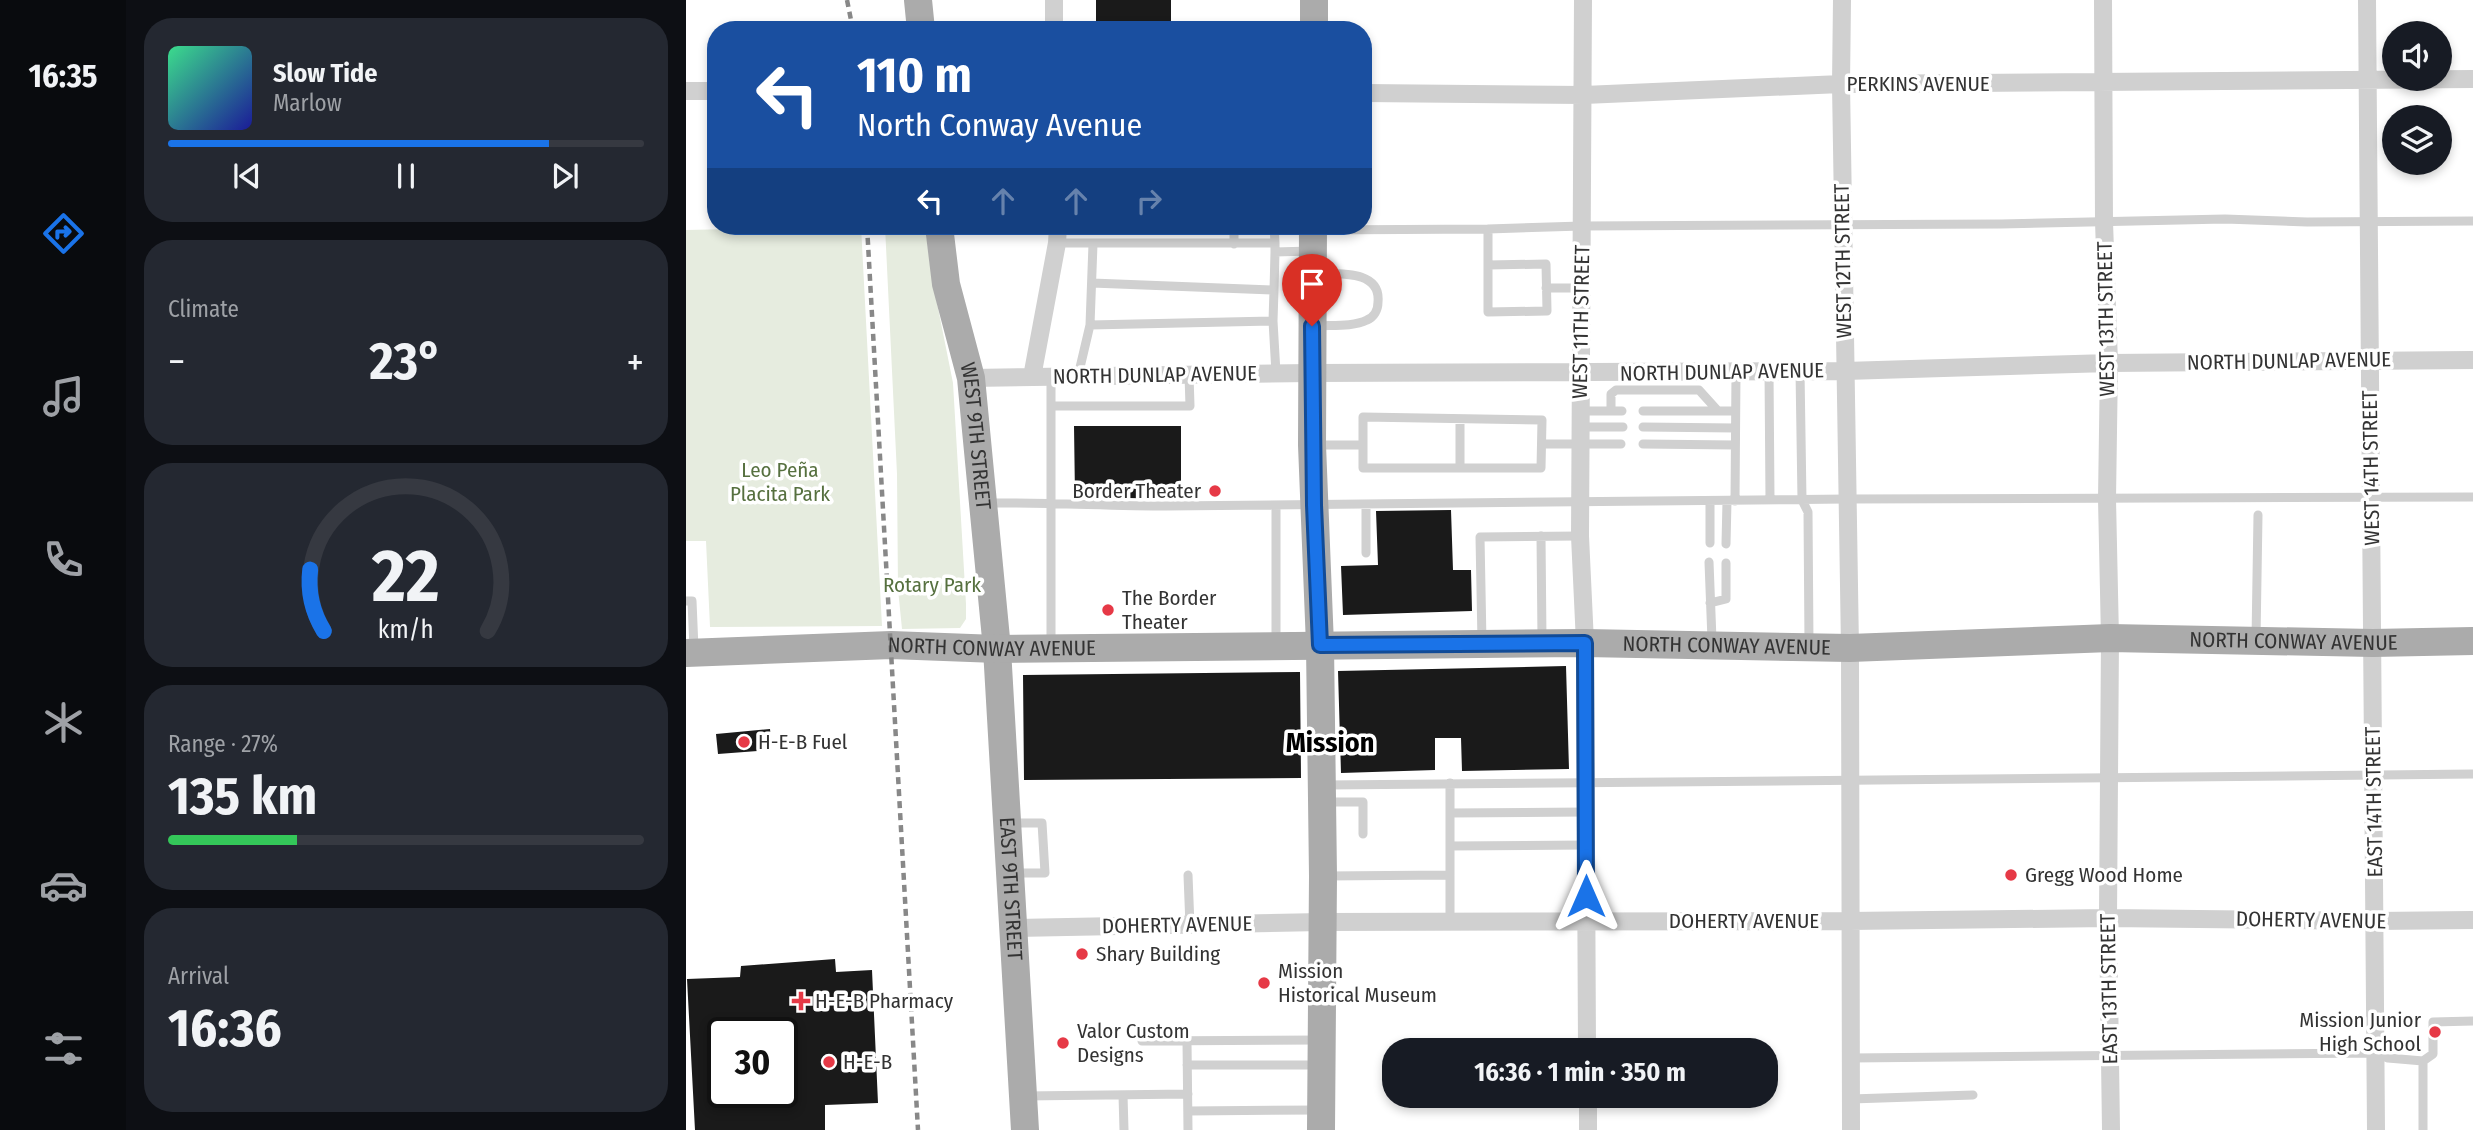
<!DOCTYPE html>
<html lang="en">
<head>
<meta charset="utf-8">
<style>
	:root { --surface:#171b24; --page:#242831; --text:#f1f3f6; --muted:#9ea1a6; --line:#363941; --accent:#1a73e8 }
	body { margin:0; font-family:"Fira Sans Condensed",sans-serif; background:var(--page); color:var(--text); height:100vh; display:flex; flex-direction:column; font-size:26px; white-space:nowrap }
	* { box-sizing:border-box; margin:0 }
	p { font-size:23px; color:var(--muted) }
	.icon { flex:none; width:38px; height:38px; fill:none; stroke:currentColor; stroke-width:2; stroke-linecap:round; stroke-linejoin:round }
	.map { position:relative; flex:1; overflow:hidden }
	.side { display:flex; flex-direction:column; gap:18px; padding:18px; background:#0d0f14; width:560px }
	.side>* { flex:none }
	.top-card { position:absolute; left:21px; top:21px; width:665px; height:214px; border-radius:28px; box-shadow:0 4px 10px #0003; background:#1a4fa0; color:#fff; overflow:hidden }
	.buttons { position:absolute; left:1696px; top:21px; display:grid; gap:14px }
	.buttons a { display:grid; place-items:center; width:70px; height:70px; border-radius:50%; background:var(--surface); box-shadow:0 4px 10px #0003; font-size:35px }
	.speed { position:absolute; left:21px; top:1017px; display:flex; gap:14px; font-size:35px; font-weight:700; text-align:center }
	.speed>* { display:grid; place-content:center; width:91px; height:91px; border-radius:50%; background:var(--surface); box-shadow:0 4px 10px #0003; line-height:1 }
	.speed .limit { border:4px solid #111; border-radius:10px; background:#fff; color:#111 }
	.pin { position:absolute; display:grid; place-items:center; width:60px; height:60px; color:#fff; margin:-72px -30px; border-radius:50% 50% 50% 0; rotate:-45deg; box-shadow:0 0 7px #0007 }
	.pin .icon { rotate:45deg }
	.me { position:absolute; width:77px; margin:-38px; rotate:0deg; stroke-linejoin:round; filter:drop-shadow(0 0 5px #0008) }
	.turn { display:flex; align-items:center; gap:24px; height:147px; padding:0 35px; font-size:32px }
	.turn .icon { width:91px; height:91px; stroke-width:2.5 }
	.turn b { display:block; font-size:49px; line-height:60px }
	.lanes { display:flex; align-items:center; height:66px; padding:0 35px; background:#0003; justify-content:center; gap:35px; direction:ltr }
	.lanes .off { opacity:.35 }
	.big { font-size:52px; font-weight:700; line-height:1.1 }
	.side .card { flex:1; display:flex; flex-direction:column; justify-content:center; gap:10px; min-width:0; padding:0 24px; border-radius:28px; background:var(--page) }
	.side .dial { align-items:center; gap:0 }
	.dial svg { height:182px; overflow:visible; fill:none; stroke:var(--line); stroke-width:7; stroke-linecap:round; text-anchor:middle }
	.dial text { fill:var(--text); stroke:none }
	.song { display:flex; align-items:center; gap:21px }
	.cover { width:84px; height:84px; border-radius:10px; background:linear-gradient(135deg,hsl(150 70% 55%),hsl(240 70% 35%)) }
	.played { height:7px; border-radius:4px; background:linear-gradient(90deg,var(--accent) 80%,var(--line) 80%) }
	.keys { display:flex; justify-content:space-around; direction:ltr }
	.heat { display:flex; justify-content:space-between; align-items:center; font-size:38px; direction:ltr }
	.charge { height:10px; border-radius:5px; background:linear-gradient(90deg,#34c759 27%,var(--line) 0) }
	.trip { position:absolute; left:696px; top:1038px; width:396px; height:70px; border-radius:28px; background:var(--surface); box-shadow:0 4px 10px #0003; font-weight:700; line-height:70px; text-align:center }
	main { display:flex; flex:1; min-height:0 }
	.dock { display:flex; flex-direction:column; width:126px; justify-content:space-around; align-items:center; background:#090b0e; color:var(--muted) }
	.dock .icon { width:49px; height:49px }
	.dock .on { color:var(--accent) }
	.dock b { font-size:32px; color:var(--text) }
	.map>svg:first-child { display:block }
	.green { fill:#e6ecdf }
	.building { fill:#1a1a1a; fill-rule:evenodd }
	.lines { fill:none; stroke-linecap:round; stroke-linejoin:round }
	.lane { stroke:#d0d0d0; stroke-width:9 }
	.street { stroke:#d0d0d0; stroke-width:18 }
	.primary { stroke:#ababab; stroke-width:28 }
	.rail { stroke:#888; stroke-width:4.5; stroke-dasharray:7 5; stroke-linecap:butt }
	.route-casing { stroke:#114b97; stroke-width:18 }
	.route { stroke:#1a73e8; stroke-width:12 }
	.poi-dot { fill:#e63946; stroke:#fff; stroke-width:2.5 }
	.labels { text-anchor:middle; stroke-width:7; stroke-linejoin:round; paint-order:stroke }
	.street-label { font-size:21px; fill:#333; stroke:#fff }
	.park-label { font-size:21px; fill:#56703f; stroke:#fff }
	.poi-label { font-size:21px; fill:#333; stroke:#fff; text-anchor:start }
	.district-label { font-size:28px; font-weight:bold; fill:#000; stroke:#fff }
</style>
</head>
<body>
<main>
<nav class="dock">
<b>16:35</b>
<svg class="icon on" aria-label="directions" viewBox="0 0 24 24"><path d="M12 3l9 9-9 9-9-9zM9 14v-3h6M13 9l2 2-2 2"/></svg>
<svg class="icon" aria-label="music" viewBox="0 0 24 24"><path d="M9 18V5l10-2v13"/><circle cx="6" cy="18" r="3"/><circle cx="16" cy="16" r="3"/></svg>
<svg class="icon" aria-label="phone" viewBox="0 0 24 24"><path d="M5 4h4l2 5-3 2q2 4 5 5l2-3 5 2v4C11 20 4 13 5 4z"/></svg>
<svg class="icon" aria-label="climate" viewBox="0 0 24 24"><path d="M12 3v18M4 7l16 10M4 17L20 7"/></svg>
<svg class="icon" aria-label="car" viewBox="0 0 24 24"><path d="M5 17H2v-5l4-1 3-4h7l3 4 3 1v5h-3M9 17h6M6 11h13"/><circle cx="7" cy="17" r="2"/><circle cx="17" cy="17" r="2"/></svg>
<svg class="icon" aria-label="filters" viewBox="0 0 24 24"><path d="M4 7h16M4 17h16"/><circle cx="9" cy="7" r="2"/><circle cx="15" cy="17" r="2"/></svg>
</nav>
<section class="side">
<div class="card">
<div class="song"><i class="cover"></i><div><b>Slow Tide</b><p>Marlow</p></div></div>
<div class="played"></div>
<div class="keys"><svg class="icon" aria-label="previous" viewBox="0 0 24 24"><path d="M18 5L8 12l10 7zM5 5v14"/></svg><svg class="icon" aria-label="pause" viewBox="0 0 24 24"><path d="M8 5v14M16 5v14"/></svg><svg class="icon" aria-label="next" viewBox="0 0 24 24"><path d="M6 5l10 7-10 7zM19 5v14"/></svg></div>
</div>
<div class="card"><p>Climate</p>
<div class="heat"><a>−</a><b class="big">23°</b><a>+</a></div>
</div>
<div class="card dial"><svg viewBox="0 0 100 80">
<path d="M14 69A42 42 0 1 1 86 69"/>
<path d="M14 69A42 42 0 0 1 8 42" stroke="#1a73e8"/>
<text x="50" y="56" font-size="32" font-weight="700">22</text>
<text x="50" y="72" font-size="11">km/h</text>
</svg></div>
<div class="card"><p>Range · 27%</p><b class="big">135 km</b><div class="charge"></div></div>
<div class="card"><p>Arrival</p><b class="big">16:36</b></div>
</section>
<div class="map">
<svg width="1787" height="1130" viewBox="0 0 1787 1130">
	<rect width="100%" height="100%" fill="#fff"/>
	<!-- green -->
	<path class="green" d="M 175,226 L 196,626 L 24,627 L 20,541 L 0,541 L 0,230 Z
		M 199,226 L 239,226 L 246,278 L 267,383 L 280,604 L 280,619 L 274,628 L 216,629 L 212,589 L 211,474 Z"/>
	<!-- building -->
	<path class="building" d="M 410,0 L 485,0 L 485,30 L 410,30 Z
		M 388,426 L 495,426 L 495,499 L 389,497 Z
		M 765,510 L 767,570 L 785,570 L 786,611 L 657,615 L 655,566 L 692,565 L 690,511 Z
		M 880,666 L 883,769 L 776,771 L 775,738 L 749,738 L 749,770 L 655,773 L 652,671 Z
		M 614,672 L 615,778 L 338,780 L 337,675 Z
		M 84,729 L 86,750 L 32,754 L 30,734 Z
		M 149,959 L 150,972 L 186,970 L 192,1103 L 139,1105 L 139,1130 L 9,1130 L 1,979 L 54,977 L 55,966 ZM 37,1032 L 96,1032 L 96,1092 L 37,1092 Z"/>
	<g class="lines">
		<!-- lane -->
		<path class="lane" d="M 548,226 L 548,244
			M 588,226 L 589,243
			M 802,229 L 896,226 L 1315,224 L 1539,219 L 1621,222 L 1787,221
			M 629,230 L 802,229 L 802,312 L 861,311 L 860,264 L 802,265
			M 371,243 L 589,243 L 589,252 L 625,251
			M 406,283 L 588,290 L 589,252
			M 860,288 L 895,288
			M 587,321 L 588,290
			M 404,325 L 407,244
			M 631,326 C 646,325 667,327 681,320 C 688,317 692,310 692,302 C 695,270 653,274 631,273
			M 1083,371 L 1084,500
			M 1114,371 L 1116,500 L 1122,512 L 1123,644
			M 392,376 L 404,325 L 587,321 L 590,373
			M 365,406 L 504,406 L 503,375
			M 894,411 L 936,411
			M 925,411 L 925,394 L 930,390 L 1013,390 L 1032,411
			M 957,411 L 1049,411
			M 677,417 L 856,420 L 855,468 L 677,468 Z
			M 894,427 L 937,427
			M 957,427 L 1049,428
			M 856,444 L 935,444
			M 957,444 L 1049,445
			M 630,445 L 677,445
			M 774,468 L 774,419
			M 1049,501 L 1050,372
			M 302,503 C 362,502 421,506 481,506 L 1161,499 L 1787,497
			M 590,505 L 590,644
			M 855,536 L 856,640
			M 1024,543 L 1024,501
			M 1040,544 L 1041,501
			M 680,553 L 680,505
			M 1023,562 L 1026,640
			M 0,601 L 6,601 L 8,649
			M 1024,603 L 1040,599 L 1040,563
			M 1570,639 L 1572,515
			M 796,642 L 794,537 L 894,536
			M 365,647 L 365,377
			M 764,783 L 764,923
			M 640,785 C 1022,780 1405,780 1787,774
			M 640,802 L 677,802 L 677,834
			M 764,813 L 900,812
			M 324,823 L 356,823 L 359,873 L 329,873
			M 764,846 L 900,845
			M 502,875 L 504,926
			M 640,876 L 764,875
			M 456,1041 L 634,1040
			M 501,1041 L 502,1130
			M 1165,1058 L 1690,1053 L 1702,1058 L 1737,1061 L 1737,1130
			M 1737,1061 L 1747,1054 L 1747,1022 L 1787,1021
			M 501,1065 L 633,1065
			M 437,1095 L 438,1130
			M 339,1096 L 502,1094
			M 1165,1099 L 1287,1095
			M 502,1111 L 633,1110"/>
		<!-- street -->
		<path class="street" d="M 897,0 L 894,536 L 899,643 L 901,1050
			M 1156,0 L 1155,84 L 1164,648 L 1165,1130
			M 1417,0 L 1418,222 L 1423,363 L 1421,499 L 1424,638 L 1422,918 L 1425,1130
			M 1681,0 L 1690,1130
			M 368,30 L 368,0
			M 0,91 L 30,91
			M 677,93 L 898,95 L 1155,84 L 1787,79
			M 346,377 L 371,243 L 372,226
			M 285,378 L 625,373 L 1159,371 L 1423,363 L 1787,360
			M 328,928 L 636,922 L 1163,921 L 1422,918 L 1689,921 L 1787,920
			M 902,1096 L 902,1130"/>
		<!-- primary -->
		<g class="primary">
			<path d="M 232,0 L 235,30"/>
			<path d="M 628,0 L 628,30"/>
			<path id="s1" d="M 253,226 L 260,284 L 285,378 L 311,649 L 339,1130"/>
			<path d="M 627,226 L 626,445 L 634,645 L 637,876 L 635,1130"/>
			<path id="s2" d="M 0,653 L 205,645 L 311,649 L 899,643 L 1164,648 L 1424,638 L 1687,643 L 1787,641"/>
		</g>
		<!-- rail -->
		<path class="rail" d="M 161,0 L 167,30
			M 181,226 L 232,1130"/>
	</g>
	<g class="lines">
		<defs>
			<path id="route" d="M 626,326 L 628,505 L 634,645 L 899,643 L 900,896"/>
		</defs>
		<!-- route casing -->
		<use href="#route" class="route-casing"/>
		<!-- route -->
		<use href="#route" class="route"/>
	</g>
	<!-- markers -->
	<g class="poi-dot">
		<circle cx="529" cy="491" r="7"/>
		<circle cx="422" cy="610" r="7"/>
		<circle cx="58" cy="742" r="7"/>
		<circle cx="1325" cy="875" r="7"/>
		<circle cx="396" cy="954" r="7"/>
		<circle cx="578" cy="983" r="7"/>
		<path d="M111.5 990.5h7v7h7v7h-7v7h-7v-7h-7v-7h7z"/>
		<circle cx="1749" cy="1032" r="7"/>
		<circle cx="377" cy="1043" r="7"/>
		<circle cx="143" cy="1062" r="7"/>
	</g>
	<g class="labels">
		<!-- street labels -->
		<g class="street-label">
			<text x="1232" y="91">PERKINS AVENUE</text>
			<text transform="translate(1157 261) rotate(-91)" y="7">WEST 12TH STREET</text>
			<text transform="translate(1420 319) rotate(-91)" y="7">WEST 13TH STREET</text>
			<text transform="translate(895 322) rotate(-89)" y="7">WEST 11TH STREET</text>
			<text transform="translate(1603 361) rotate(-1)" y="7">NORTH DUNLAP AVENUE</text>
			<text transform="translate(1036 372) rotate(-1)" y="7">NORTH DUNLAP AVENUE</text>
			<text transform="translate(469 375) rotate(-1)" y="7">NORTH DUNLAP AVENUE</text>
			<text dy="7" stroke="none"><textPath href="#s1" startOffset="214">WEST 9TH STREET</textPath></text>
			<text transform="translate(1685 468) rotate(-91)" y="7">WEST 14TH STREET</text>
			<text dy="7" stroke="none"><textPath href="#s2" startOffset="1608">NORTH CONWAY AVENUE</textPath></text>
			<text dy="7" stroke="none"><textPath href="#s2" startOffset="1041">NORTH CONWAY AVENUE</textPath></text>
			<text dy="7" stroke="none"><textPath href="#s2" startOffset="306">NORTH CONWAY AVENUE</textPath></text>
			<text transform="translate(1688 802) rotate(-91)" y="7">EAST 14TH STREET</text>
			<text dy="7" stroke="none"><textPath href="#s1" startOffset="668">EAST 9TH STREET</textPath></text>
			<text transform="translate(1625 920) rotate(1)" y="7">DOHERTY AVENUE</text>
			<text x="1058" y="928">DOHERTY AVENUE</text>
			<text transform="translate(491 925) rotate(-1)" y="7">DOHERTY AVENUE</text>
			<text transform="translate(1423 989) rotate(-91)" y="7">EAST 13TH STREET</text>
		</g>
		<!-- park labels -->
		<g class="park-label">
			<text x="94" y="477">Leo Peña<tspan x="94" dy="24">Placita Park</tspan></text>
			<text x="246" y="592">Rotary Park</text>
		</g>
		<!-- poi labels -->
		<g class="poi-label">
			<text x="515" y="498" text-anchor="end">Border Theater</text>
			<text x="436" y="605">The Border<tspan x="436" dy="24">Theater</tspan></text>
			<text x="72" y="749">H-E-B Fuel</text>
			<text x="1339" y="882">Gregg Wood Home</text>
			<text x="410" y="961">Shary Building</text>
			<text x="592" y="978">Mission<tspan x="592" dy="24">Historical Museum</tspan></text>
			<text x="129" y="1008">H-E-B Pharmacy</text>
			<text x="1735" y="1027" text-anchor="end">Mission Junior<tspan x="1735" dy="24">High School</tspan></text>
			<text x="391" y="1038">Valor Custom<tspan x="391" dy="24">Designs</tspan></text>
			<text x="157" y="1069">H-E-B</text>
		</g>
		<!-- district labels -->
		<g class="district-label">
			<text x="644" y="752">Mission</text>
		</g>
	</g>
</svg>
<div class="buttons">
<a><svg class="icon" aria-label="sound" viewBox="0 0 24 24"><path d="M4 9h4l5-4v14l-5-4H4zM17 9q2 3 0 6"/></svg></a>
<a><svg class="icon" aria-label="layers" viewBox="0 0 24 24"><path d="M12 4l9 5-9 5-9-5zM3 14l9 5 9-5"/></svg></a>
</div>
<div class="speed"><div class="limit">30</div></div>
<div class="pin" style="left:626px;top:326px;background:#d93025"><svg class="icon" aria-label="arrive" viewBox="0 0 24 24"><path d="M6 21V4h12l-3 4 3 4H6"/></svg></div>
<svg class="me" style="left:900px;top:896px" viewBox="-20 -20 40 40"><path d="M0-17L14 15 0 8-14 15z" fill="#1a73e8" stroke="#fff" stroke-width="4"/></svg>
<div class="trip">16:36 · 1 min · 350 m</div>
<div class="top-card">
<div class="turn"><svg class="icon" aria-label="left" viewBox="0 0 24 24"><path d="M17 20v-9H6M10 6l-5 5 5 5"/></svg><div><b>110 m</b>North Conway Avenue</div></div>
<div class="lanes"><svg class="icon" aria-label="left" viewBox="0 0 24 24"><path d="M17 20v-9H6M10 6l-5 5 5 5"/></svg><svg class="icon off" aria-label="ahead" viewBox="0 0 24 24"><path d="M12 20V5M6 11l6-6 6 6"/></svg><svg class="icon off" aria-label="ahead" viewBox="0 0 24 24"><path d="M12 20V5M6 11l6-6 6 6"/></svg><svg class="icon off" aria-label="right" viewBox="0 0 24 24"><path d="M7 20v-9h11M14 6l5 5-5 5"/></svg></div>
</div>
</div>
</main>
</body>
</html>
